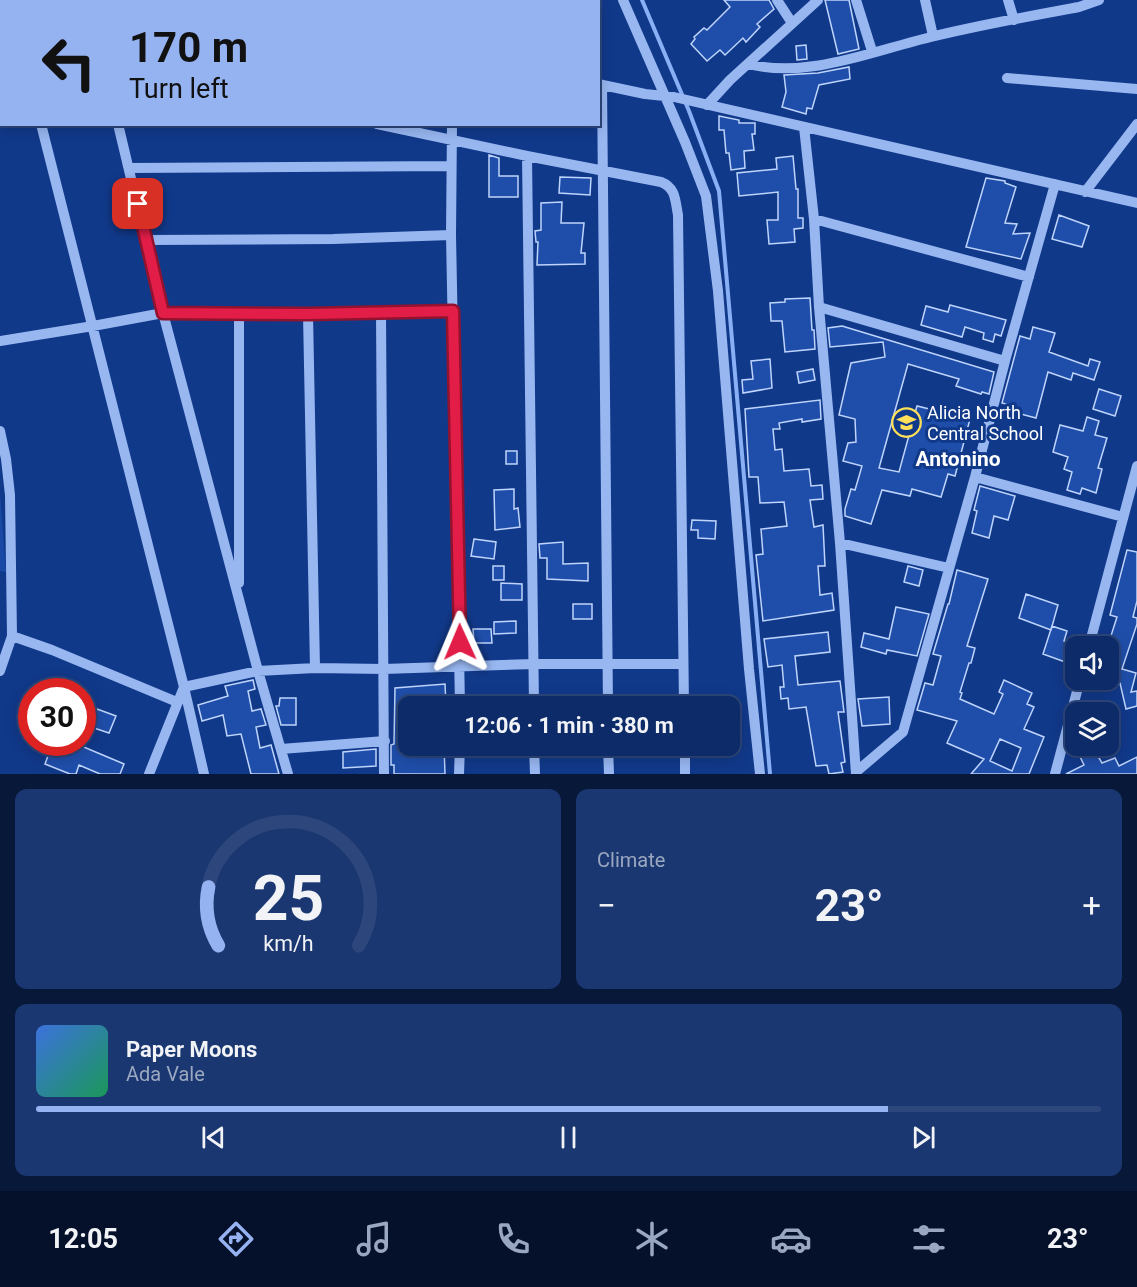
<!DOCTYPE html>
<html lang="en">
<head>
<meta charset="utf-8">
<style>
	:root { --surface:#0d2b68; --page:#1b3771; --text:#f1f3f6; --muted:#9aa7c0; --line:#2d477c; --accent:#95b2f1 }
	body { margin:0; font-family:Roboto,sans-serif; background:var(--page); color:var(--text); height:100vh; display:flex; flex-direction:column; font-size:22px; white-space:nowrap }
	* { box-sizing:border-box; margin:0 }
	p { font-size:20px; color:var(--muted) }
	.icon { flex:none; width:33px; height:33px; fill:none; stroke:currentColor; stroke-width:2; stroke-linecap:round; stroke-linejoin:round }
	.map { position:relative; height:774px; overflow:hidden }
	.panel { display:flex; flex-direction:column; gap:15px; padding:15px; background:#071839; flex:1 }
	.panel>* { flex:none }
	.top-card { position:absolute; left:0px; top:0px; width:600px; height:126px; box-shadow:0 3px 15px #0003,0 0 0 2px var(--line); background:#95b2f1; color:#111; overflow:hidden }
	.controls { position:absolute; left:1065px; top:636px; display:grid; gap:12px }
	.controls a { display:grid; place-items:center; width:54px; height:54px; border-radius:12px; background:var(--surface); box-shadow:0 3px 15px #0003,0 0 0 2px var(--line); font-size:30px }
	.speed { position:absolute; left:18px; top:678px; display:flex; gap:12px; font-size:30px; font-weight:700; text-align:center }
	.speed>* { display:grid; place-content:center; width:78px; height:78px; border-radius:50%; background:var(--surface); box-shadow:0 3px 15px #0003,0 0 0 2px var(--line); line-height:1 }
	.speed .limit { border:9px solid #d22; background:#fff; color:#111 }
	.pin { position:absolute; display:grid; place-items:center; width:51px; height:51px; color:#fff; margin:-26px; border-radius:12px; box-shadow:0 3px 9px #0006 }
	.me { position:absolute; width:66px; margin:-33px; rotate:359deg; stroke-linejoin:round; filter:drop-shadow(0 0 4px #0008) }
	.turn { display:flex; align-items:center; gap:21px; height:126px; padding:0 30px; font-size:27px }
	.turn .icon { width:78px; height:78px; stroke-width:2.5 }
	.turn b { display:block; font-size:42px; line-height:51px }
	.big { font-size:45px; font-weight:700; line-height:1.1 }
	.panel .widget { flex:1; display:flex; flex-direction:column; justify-content:center; gap:9px; min-width:0; padding:0 21px; border-radius:12px; background:var(--page) }
	.panel .dial { align-items:center; gap:0 }
	.dial svg { height:156px; overflow:visible; fill:none; stroke:var(--line); stroke-width:7; stroke-linecap:round; text-anchor:middle }
	.dial text { fill:var(--text); stroke:none }
	.song { display:flex; align-items:center; gap:18px }
	.cover { width:72px; height:72px; border-radius:9px; background:linear-gradient(135deg,hsl(220 70% 55%),hsl(150 70% 35%)) }
	.played { height:6px; border-radius:3px; background:linear-gradient(90deg,var(--accent) 80%,var(--line) 80%) }
	.keys { display:flex; justify-content:space-around; direction:ltr }
	.heat { display:flex; justify-content:space-between; align-items:center; font-size:33px; direction:ltr }
	.panel .tiles { flex:1; display:grid; gap:15px; grid-template-columns:1fr 1fr }
	.widget:last-child { grid-column:span 2 }
	.trip { position:absolute; left:398px; top:696px; width:342px; height:60px; border-radius:12px; background:var(--surface); box-shadow:0 3px 15px #0003,0 0 0 2px var(--line); font-weight:700; line-height:60px; text-align:center }
	.menu { display:flex; height:96px; justify-content:space-around; align-items:center; background:#05112a; color:var(--muted) }
	.menu .icon { width:42px; height:42px }
	.menu .current { color:var(--accent) }
	.menu b { font-size:27px; color:var(--text) }
	.map>svg:first-child { display:block }
	.green { fill:#1949a5 }
	.lines { fill:none; stroke-linecap:round; stroke-linejoin:round }
	.stream { stroke:#89b0f5; stroke-width:4 }
	.building { fill:#1f4eaa; stroke:#bed4fc; stroke-width:1.5; fill-rule:evenodd }
	.minor { stroke:#98b7f1; stroke-width:10 }
	.route-casing { stroke:#92132f; stroke-width:15 }
	.route { stroke:#e11d48; stroke-width:10 }
	.labels { text-anchor:middle; stroke-width:6; stroke-linejoin:round; paint-order:stroke }
	.poi-label { font-size:18px; fill:#fff; stroke:#11398a; text-anchor:start }
	.quarter-label { font-size:21px; font-weight:bold; fill:#fff; stroke:#11398a }
</style>
</head>
<body>
<div class="map">
<svg width="1137" height="774" viewBox="0 0 1137 774">
	<rect width="100%" height="100%" fill="#11398a"/>
	<!-- green -->
	<path class="green" d="M 0,493 L 6,572 L 0,571 Z"/>
	<g class="lines">
		<!-- stream -->
		<path class="stream" d="M 642,0 L 689,111 L 719,191 L 770,774"/>
	</g>
	<!-- building -->
	<path class="building" d="M 724,0 L 769,0 L 774,9 L 757,24 L 760,27 L 746,42 L 743,38 L 725,55 L 720,50 L 707,61 L 691,44 L 695,39 L 694,37 L 704,28 L 707,30 L 730,7 Z
		M 825,0 L 849,0 L 859,49 L 838,54 Z
		M 806,45 L 807,59 L 797,60 L 796,46 Z
		M 849,67 L 850,79 L 819,85 L 812,109 L 807,108 L 806,114 L 782,107 L 786,92 L 784,75 L 818,73 Z
		M 719,116 L 739,120 L 739,123 L 755,123 L 755,134 L 752,134 L 754,150 L 744,151 L 745,168 L 731,170 L 729,153 L 726,153 L 724,130 L 719,130 Z
		M 489,155 L 499,158 L 499,176 L 518,176 L 518,197 L 489,197 Z
		M 793,156 L 796,189 L 798,189 L 798,218 L 803,218 L 803,228 L 794,229 L 795,242 L 769,244 L 767,220 L 778,220 L 778,192 L 739,196 L 737,173 L 777,169 L 776,158 Z
		M 560,177 L 591,178 L 590,195 L 559,193 Z
		M 986,178 L 1005,181 L 1005,183 L 1016,187 L 1005,223 L 1017,224 L 1013,234 L 1030,233 L 1021,259 L 966,247 Z
		M 562,202 L 561,223 L 584,223 L 581,253 L 585,253 L 585,264 L 537,265 L 538,242 L 536,242 L 535,231 L 541,230 L 541,203 Z
		M 1059,215 L 1089,226 L 1082,247 L 1052,239 Z
		M 810,298 L 812,330 L 814,330 L 815,349 L 785,352 L 782,321 L 771,321 L 770,303 L 785,302 L 785,299 Z
		M 950,305 L 1006,320 L 1001,336 L 995,334 L 993,342 L 983,339 L 984,333 L 965,327 L 962,337 L 921,325 L 926,306 L 948,312 Z
		M 842,326 L 994,372 L 989,394 L 982,392 L 981,394 L 956,386 L 959,379 L 908,364 L 879,468 L 899,472 L 917,406 L 970,419 L 955,476 L 948,474 L 941,497 L 912,489 L 910,496 L 882,490 L 871,524 L 845,516 L 845,509 L 851,489 L 855,490 L 862,466 L 843,461 L 848,443 L 856,442 L 855,419 L 839,415 L 851,363 L 885,357 L 883,342 L 830,347 L 828,328 Z
		M 1033,327 L 1055,333 L 1049,352 L 1088,366 L 1090,359 L 1100,362 L 1094,380 L 1073,373 L 1071,380 L 1048,372 L 1036,418 L 1005,410 L 1006,404 L 1002,403 L 1020,336 L 1030,339 Z
		M 770,359 L 772,388 L 743,393 L 742,380 L 753,379 L 751,361 Z
		M 813,369 L 815,380 L 799,383 L 797,372 Z
		M 1099,389 L 1121,396 L 1115,416 L 1093,409 Z
		M 820,400 L 821,419 L 802,422 L 802,419 L 779,423 L 780,429 L 773,429 L 775,450 L 782,449 L 784,471 L 809,469 L 811,486 L 822,485 L 823,499 L 810,500 L 814,527 L 823,525 L 825,566 L 818,566 L 820,595 L 832,593 L 834,610 L 763,621 L 756,555 L 763,554 L 761,529 L 787,526 L 784,502 L 760,503 L 758,477 L 749,477 L 745,409 Z
		M 1087,417 L 1099,421 L 1095,435 L 1107,438 L 1098,468 L 1102,469 L 1096,493 L 1082,488 L 1080,494 L 1067,490 L 1072,472 L 1064,469 L 1068,457 L 1053,452 L 1060,425 L 1083,431 Z
		M 506,451 L 517,451 L 517,464 L 506,464 Z
		M 980,486 L 1015,496 L 1008,520 L 994,516 L 989,538 L 972,533 L 977,511 L 974,510 Z
		M 514,489 L 514,509 L 518,508 L 520,527 L 495,530 L 494,490 Z
		M 692,520 L 716,521 L 715,539 L 698,538 L 698,530 L 691,530 Z
		M 474,539 L 496,542 L 494,559 L 471,556 Z
		M 563,542 L 563,564 L 588,563 L 588,581 L 547,579 L 547,558 L 540,558 L 539,544 Z
		M 1127,550 L 1137,552 L 1137,601 L 1133,617 L 1137,618 L 1137,624 L 1122,669 L 1136,673 L 1131,692 L 1137,691 L 1137,706 L 1126,709 L 1120,683 L 1108,680 L 1108,645 L 1117,617 L 1110,615 Z
		M 493,566 L 504,566 L 504,580 L 493,580 Z
		M 908,566 L 923,570 L 919,586 L 904,582 Z
		M 957,570 L 988,579 L 967,646 L 975,648 L 971,663 L 969,663 L 960,692 L 962,693 L 960,699 L 994,714 L 1003,694 L 999,692 L 1004,680 L 1032,693 L 1027,704 L 1034,707 L 1024,729 L 1044,737 L 1029,774 L 971,774 L 984,759 L 947,743 L 957,721 L 917,710 L 925,683 L 933,685 L 941,656 L 933,654 L 948,604 L 949,604 ZM 1000,739 L 1021,748 L 1012,771 L 990,761 Z
		M 501,583 L 522,584 L 522,600 L 501,600 Z
		M 1026,594 L 1058,605 L 1051,630 L 1019,618 Z
		M 573,604 L 592,604 L 592,619 L 573,619 Z
		M 896,607 L 929,614 L 917,656 L 887,650 L 886,654 L 861,647 L 864,633 L 889,639 Z
		M 516,621 L 516,633 L 494,634 L 494,622 Z
		M 1052,626 L 1067,631 L 1064,641 L 1075,644 L 1068,663 L 1043,654 Z
		M 473,629 L 491,629 L 492,643 L 474,643 Z
		M 828,632 L 830,652 L 795,656 L 798,685 L 840,681 L 844,712 L 838,712 L 845,762 L 841,763 L 843,772 L 829,774 L 827,765 L 816,766 L 806,707 L 789,709 L 788,698 L 781,699 L 780,687 L 784,687 L 782,665 L 768,667 L 764,639 Z
		M 253,680 L 255,689 L 248,691 L 252,711 L 261,709 L 266,725 L 256,727 L 260,748 L 271,745 L 279,774 L 251,774 L 241,734 L 227,736 L 223,715 L 202,721 L 198,705 L 228,696 L 225,686 Z
		M 445,684 L 446,706 L 408,706 L 408,746 L 444,746 L 445,774 L 394,774 L 394,765 L 391,765 L 391,745 L 394,744 L 395,688 Z
		M 889,697 L 890,724 L 862,726 L 858,699 Z
		M 280,698 L 296,698 L 296,725 L 281,725 L 276,706 L 279,706 Z
		M 97,709 L 116,716 L 109,733 L 91,727 Z
		M 53,742 L 80,742 L 79,745 L 124,764 L 120,774 L 100,774 L 79,765 L 76,774 L 70,774 L 45,764 Z
		M 1075,746 L 1092,746 L 1102,763 L 1115,758 L 1119,766 L 1137,757 L 1137,774 L 1066,774 L 1084,765 Z
		M 376,749 L 376,766 L 343,768 L 343,752 Z"/>
	<g class="lines">
		<!-- minor -->
		<path class="minor" d="M 7,0 L 8,2
			M 206,0 L 213,2
			M 623,0 L 685,142 L 706,196 L 718,291 L 749,669 L 760,774
			M 777,0 L 792,23
			M 856,0 L 872,51
			M 925,0 L 933,36
			M 1008,0 L 1014,20
			M 748,64 C 809,79 872,51 931,37 C 980,25 1030,16 1079,7 L 1099,0
			M 1007,78 L 1137,89
			M 598,84 L 645,94 L 674,97 L 1137,203
			M 602,85 L 608,706
			M 707,105 L 730,80 L 818,0
			M 41,124 L 184,687 L 204,774
			M 118,124 L 163,313 L 258,671 L 288,774
			M 377,124 L 527,156 L 661,182 C 676,188 675,200 678,215 L 684,706
			M 452,124 L 451,235 L 460,706
			M 804,127 L 814,219 L 819,307 L 840,543 L 856,774
			M 527,156 L 534,706
			M 129,168 L 450,166
			M 1085,192 L 1137,124
			M 814,219 L 1029,277
			M 146,240 L 333,239 L 451,235
			M 819,307 L 1005,361
			M 239,313 L 239,583
			M 381,313 L 384,774
			M 308,314 L 315,668
			M 0,341 L 93,326 L 163,313 L 308,314 L 453,311
			M 0,431 L 6,459 L 10,495 L 12,636 L 0,671
			M 975,477 L 1123,517
			M 840,543 L 949,568
			M 12,636 L 52,650 L 177,702
			M 1089,646 L 1137,466
			M 534,746 L 535,774
			M 608,746 L 609,774
			M 685,746 L 685,774
			M 281,749 L 385,741
			M 856,772 L 903,732 L 975,477 L 1005,361 L 1055,184
			M 149,774 L 184,687 L 258,671 L 315,668 L 384,669 L 534,664 L 683,664
			M 459,774 L 460,746
			M 1055,774 L 1080,680"/>
	</g>
	<g class="lines">
		<defs>
			<path id="route" d="M 138,204 L 163,313 L 308,314 L 453,311 L 460,642"/>
		</defs>
		<!-- route casing -->
		<use href="#route" class="route-casing"/>
		<!-- route -->
		<use href="#route" class="route"/>
	</g>
	<!-- icons -->
	<defs>
		<symbol id="school-ring" viewBox="-11 -11 22 22"><circle r="9.5" fill="#11398a" stroke="#ffe058" stroke-width="1.5"/><path d="M0-5L7-2L0 1L-7-2ZM-4 1L0 2.5L4 1V4Q0 6-4 4Z" fill="#ffe058"/></symbol>
	</defs>
	<g fill-rule="evenodd">
		<use href="#school-ring" x="890" y="406" width="33" height="33"/>
	</g>
	<g class="labels">
		<!-- poi labels -->
		<g class="poi-label">
			<text x="927" y="419">Alicia North<tspan x="927" dy="21">Central School</tspan></text>
		</g>
		<!-- quarter labels -->
		<g class="quarter-label">
			<text x="958" y="466">Antonino</text>
		</g>
	</g>
</svg>
<div class="controls">
<a><svg class="icon" aria-label="sound" viewBox="0 0 24 24"><path d="M4 9h4l5-4v14l-5-4H4zM17 9q2 3 0 6"/></svg></a>
<a><svg class="icon" aria-label="layers" viewBox="0 0 24 24"><path d="M12 4l9 5-9 5-9-5zM3 14l9 5 9-5"/></svg></a>
</div>
<div class="speed"><div class="limit">30</div></div>
<div class="pin" style="left:138px;top:204px;background:#d93025"><svg class="icon" aria-label="arrive" viewBox="0 0 24 24"><path d="M6 21V4h12l-3 4 3 4H6"/></svg></div>
<svg class="me" style="left:460px;top:642px" viewBox="-20 -20 40 40"><path d="M0-17L14 15 0 8-14 15z" fill="#e11d48" stroke="#fff" stroke-width="4"/></svg>
<div class="trip">12:06 · 1 min · 380 m</div>
<div class="top-card">
<div class="turn"><svg class="icon" aria-label="left" viewBox="0 0 24 24"><path d="M17 20v-9H6M10 6l-5 5 5 5"/></svg><div><b>170 m</b>Turn left</div></div>
</div>
</div>
<section class="panel">
<div class="tiles">
<div class="widget dial"><svg viewBox="0 0 100 80">
<path d="M14 69A42 42 0 1 1 86 69"/>
<path d="M14 69A42 42 0 0 1 9 39" stroke="#95b2f1"/>
<text x="50" y="56" font-size="32" font-weight="700">25</text>
<text x="50" y="72" font-size="11">km/h</text>
</svg></div>
<div class="widget"><p>Climate</p>
<div class="heat"><a>−</a><b class="big">23°</b><a>+</a></div>
</div>
<div class="widget">
<div class="song"><i class="cover"></i><div><b>Paper Moons</b><p>Ada Vale</p></div></div>
<div class="played"></div>
<div class="keys"><svg class="icon" aria-label="previous" viewBox="0 0 24 24"><path d="M18 5L8 12l10 7zM5 5v14"/></svg><svg class="icon" aria-label="pause" viewBox="0 0 24 24"><path d="M8 5v14M16 5v14"/></svg><svg class="icon" aria-label="next" viewBox="0 0 24 24"><path d="M6 5l10 7-10 7zM19 5v14"/></svg></div>
</div>
</div>
</section>
<nav class="menu">
<b>12:05</b>
<svg class="icon current" aria-label="directions" viewBox="0 0 24 24"><path d="M12 3l9 9-9 9-9-9zM9 14v-3h6M13 9l2 2-2 2"/></svg>
<svg class="icon" aria-label="music" viewBox="0 0 24 24"><path d="M9 18V5l10-2v13"/><circle cx="6" cy="18" r="3"/><circle cx="16" cy="16" r="3"/></svg>
<svg class="icon" aria-label="phone" viewBox="0 0 24 24"><path d="M5 4h4l2 5-3 2q2 4 5 5l2-3 5 2v4C11 20 4 13 5 4z"/></svg>
<svg class="icon" aria-label="climate" viewBox="0 0 24 24"><path d="M12 3v18M4 7l16 10M4 17L20 7"/></svg>
<svg class="icon" aria-label="car" viewBox="0 0 24 24"><path d="M5 17H2v-5l4-1 3-4h7l3 4 3 1v5h-3M9 17h6M6 11h13"/><circle cx="7" cy="17" r="2"/><circle cx="17" cy="17" r="2"/></svg>
<svg class="icon" aria-label="filters" viewBox="0 0 24 24"><path d="M4 7h16M4 17h16"/><circle cx="9" cy="7" r="2"/><circle cx="15" cy="17" r="2"/></svg>
<b>23°</b>
</nav>
</body>
</html>
